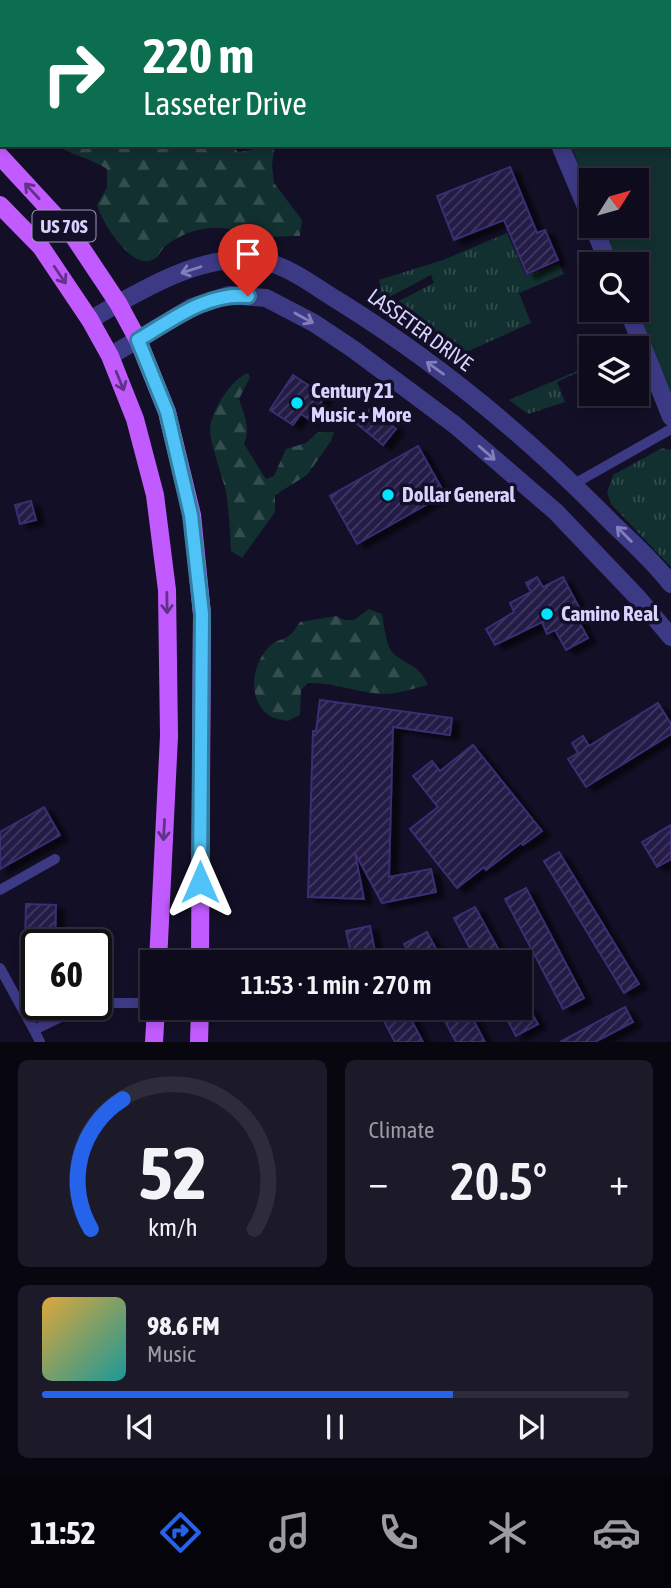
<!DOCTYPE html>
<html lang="en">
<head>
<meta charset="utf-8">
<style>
	:root { --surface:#0e0b1c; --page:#1c1929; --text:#f1f3f6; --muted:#9b9ba3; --line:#2e2b3b; --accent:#2563eb }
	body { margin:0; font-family:"Asap Condensed",sans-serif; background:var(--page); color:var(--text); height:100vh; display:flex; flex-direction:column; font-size:26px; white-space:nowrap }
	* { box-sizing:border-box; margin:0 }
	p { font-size:23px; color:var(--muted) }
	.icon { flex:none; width:38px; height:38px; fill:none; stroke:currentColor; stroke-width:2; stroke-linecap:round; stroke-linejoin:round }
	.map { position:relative; height:1042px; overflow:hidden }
	.details { display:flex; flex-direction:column; gap:18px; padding:18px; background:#08060f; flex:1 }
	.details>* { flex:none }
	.banner { position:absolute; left:0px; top:0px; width:672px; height:147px; box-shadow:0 4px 10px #0003,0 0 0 2px var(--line); background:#0b6e4f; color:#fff; overflow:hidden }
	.needle { width:46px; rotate:53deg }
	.controls { position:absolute; left:579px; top:168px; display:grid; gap:14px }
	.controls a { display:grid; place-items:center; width:70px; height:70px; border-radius:0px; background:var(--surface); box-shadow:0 4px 10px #0003,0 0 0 2px var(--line); font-size:35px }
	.speed { position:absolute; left:21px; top:929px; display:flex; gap:14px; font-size:35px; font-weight:700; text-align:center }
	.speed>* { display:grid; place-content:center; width:91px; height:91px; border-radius:50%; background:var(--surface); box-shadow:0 4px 10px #0003,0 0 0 2px var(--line); line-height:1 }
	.speed .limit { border:4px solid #111; border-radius:10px; background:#fff; color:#111 }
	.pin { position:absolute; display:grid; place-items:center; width:60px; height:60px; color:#fff; margin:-72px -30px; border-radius:50% 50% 50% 0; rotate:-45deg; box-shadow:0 0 7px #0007 }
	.pin .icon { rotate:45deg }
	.me { position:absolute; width:77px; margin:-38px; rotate:0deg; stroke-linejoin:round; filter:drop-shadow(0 0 5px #0008) }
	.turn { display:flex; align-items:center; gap:24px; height:147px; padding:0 28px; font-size:32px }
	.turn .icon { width:91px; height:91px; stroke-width:2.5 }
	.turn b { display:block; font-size:49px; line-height:60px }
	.big { font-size:52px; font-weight:600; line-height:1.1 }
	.details .tile { flex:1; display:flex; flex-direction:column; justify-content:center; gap:10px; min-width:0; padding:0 24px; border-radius:10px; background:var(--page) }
	.details .dial { align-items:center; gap:0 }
	.dial svg { height:182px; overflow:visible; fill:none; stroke:var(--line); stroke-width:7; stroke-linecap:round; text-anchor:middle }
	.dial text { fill:var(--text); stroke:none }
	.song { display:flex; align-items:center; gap:21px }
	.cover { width:84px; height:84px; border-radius:10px; background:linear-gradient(135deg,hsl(40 70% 55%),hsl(180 70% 35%)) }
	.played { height:7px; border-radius:4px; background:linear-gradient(90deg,var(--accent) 70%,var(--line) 70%) }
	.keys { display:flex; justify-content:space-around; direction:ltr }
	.heat { display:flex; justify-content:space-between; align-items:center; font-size:38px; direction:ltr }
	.details .tiles { flex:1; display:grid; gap:18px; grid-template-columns:1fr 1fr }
	.tile:last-child { grid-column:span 2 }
	.trip { position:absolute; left:140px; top:950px; width:392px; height:70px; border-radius:0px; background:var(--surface); box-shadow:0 4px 10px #0003,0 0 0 2px var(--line); font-weight:600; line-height:70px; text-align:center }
	.dock { display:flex; height:112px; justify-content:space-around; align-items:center; background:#06040b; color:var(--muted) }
	.dock .icon { width:49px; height:49px }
	.dock .active { color:var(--accent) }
	.dock b { font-size:32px; color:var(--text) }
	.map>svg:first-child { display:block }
	.grass { fill:url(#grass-tufts) }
	.forest { fill:url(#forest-firs) }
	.park { fill:#12302f }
	.building { fill:url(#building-hatch); stroke:#3b2d73; stroke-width:2; filter:url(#shadow) }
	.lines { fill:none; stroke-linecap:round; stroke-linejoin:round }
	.service { stroke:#3d3a85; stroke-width:10 }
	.tertiary { stroke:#3d3a85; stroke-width:18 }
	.primary { stroke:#c25bff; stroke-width:18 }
	.oneway { stroke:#623188 }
	.oneway2 { stroke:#837fbc }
	.route-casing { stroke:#337fa1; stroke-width:18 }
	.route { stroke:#4fc3f7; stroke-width:12 }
	.poi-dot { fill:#00e5ff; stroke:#130f26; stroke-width:2.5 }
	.labels { text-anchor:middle; stroke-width:7; stroke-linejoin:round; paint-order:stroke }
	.shield { fill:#130f26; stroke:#9e99be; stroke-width:2 }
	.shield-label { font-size:19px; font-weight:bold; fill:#d9d4ff }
	.street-label { font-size:21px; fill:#d9d4ff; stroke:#130f26 }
	.poi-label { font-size:21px; font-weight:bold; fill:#d9d4ff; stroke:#130f26; text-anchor:start }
</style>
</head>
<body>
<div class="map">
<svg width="671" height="1042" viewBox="0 0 671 1042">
	<defs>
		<pattern id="grass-tufts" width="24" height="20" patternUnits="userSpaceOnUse" patternTransform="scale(1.75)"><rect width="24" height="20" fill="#12302f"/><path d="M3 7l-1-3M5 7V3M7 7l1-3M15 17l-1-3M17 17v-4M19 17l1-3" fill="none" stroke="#344d4e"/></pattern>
		<pattern id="forest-firs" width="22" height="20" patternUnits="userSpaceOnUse" patternTransform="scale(1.75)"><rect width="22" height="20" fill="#12302f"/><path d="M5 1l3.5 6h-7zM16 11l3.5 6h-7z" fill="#344d4e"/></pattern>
		<pattern id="building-hatch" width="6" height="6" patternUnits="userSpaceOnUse" patternTransform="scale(1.75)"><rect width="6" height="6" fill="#241b47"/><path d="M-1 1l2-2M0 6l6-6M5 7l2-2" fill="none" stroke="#433b63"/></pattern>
		<filter id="shadow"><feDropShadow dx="8" dy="4.5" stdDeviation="2" flood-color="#0009"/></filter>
	</defs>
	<rect width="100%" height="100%" fill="#130f26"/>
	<!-- grass -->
	<path class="grass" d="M 507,233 L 526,276 L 559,263 L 564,274 L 519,293 L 531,323 L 455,357 L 391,313 L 395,303 L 434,283 L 431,275 L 378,303 L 375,300 L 381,288 L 379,280 L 443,260 Z
		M 591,365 L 591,372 L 590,373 L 587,368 L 557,382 L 565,402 L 528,414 L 509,400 Z
		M 662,448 L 671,450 L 671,567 L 611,504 L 607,493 L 613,475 Z"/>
	<!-- forest -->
	<path class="forest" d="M 56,145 L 232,145 L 238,152 C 252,151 261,145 275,145 L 272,165 L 274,183 L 302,220 L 300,236 C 285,236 271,238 256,235 C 237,232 222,225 203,229 C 189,231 175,238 164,247 C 161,251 158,257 154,259 C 133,273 101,221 97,205 L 107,187 L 107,169 C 91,158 72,156 56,145 Z
		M 248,373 L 250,377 L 239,399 C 244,414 251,428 244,444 L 266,479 L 274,476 L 286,449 L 306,443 L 318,432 L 334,432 L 331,441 L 307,475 L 275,495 L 275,512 L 242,558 L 231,551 C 230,531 229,511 226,492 C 223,478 209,440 210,429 C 211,411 231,379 248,373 Z
		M 369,609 L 382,614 C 384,624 385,637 389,647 C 397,664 418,660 428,685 C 414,688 398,694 384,694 C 358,693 334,682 308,683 L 301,690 L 300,715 L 288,721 C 283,720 276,719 272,717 C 247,703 251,667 267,649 C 275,639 283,641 290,635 C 294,632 297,626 300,622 L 336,616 L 345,620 L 354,620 Z"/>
	<!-- park -->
	<path class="park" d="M 671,75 L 671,392 L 636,310 L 637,264 L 618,264 L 603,226 L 637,226 L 637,180 L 592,180 L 591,197 L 571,145 L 670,145 Z"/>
	<!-- building -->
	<path class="building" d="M 510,167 L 537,233 L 545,230 L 558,260 L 527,274 L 504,220 L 454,240 L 437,196 Z
		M 293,375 L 325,396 L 310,420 L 301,414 L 293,425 L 270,410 Z
		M 371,408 L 396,429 L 383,445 L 357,424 Z
		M 418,446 L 445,494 L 357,544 L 330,496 Z
		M 31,501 L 36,520 L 20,524 L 15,505 Z
		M 537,577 L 543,587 L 563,577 L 582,613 L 576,616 L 588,638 L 566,650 L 555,630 L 547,634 L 542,622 L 495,645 L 486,629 L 514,612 L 510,603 L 531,592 L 526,583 Z
		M 320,700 L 452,718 L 450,735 L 393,727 L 389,877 L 431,869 L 436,892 L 382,903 L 355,853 L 364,899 L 308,897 L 313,731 L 316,731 Z
		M 658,703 L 671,724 L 671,734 L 586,787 L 568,759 L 578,753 L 572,743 L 583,736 L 589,746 Z
		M 473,745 L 542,831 L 523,845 L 521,843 L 486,870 L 484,867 L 457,888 L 410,829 L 438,807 L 413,776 L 432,761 L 440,771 Z
		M 44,807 L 60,835 L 0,869 L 0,832 Z
		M 671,825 L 671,859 L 657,867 L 642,842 Z
		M 559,852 L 639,984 L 624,993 L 544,861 Z
		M 526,888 L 584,998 L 563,1009 L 505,899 Z
		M 26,904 L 56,905 L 55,945 L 25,945 Z
		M 475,907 L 496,945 L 505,962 L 477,962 L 454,918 Z
		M 370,926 L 377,962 L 353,962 L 346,931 Z
		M 427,932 L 443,962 L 414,962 L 404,944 Z
		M 625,1007 L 633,1022 L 595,1042 L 560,1042 Z
		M 377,1008 L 405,1008 L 423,1042 L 395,1042 Z
		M 438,1008 L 467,1008 L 485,1042 L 456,1042 Z
		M 501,1008 L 529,1008 L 538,1024 L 516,1036 Z"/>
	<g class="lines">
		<!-- service -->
		<path class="service" d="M 574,484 L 671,429
			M 0,890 L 55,859
			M 0,968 L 34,1030
			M 96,1003 L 152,1003
			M 40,1042 L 34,1030 L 88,1004"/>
		<!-- tertiary -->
		<path class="tertiary" d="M 501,0 L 502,2
			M 560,145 L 592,221
			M 593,226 L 609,264
			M 628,310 L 671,417
			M 90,320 C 137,292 205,250 262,261 C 289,266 314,286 337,300 C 437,362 530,439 612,523 C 632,542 654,562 671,584
			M 110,356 L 192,307 L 229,295 L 266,298 L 314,323 L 353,349 L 455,425 L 556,512 L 638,598 L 671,637"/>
		<!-- primary -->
		<path class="primary" d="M 0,156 L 72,234 L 118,303 L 138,340 L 167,412 L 192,515 L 202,614 L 200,962
			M 0,205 L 41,247 L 90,320 L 110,356 L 135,419 L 155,495 L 167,590 L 169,736 L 158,962
			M 154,1042 L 156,1008
			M 199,1042 L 200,1008"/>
	</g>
	<!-- one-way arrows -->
	<defs><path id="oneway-shaft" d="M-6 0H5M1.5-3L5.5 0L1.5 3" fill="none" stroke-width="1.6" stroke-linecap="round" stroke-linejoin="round" transform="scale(1.75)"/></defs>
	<g class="oneway">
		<use href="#oneway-shaft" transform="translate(32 191) rotate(-133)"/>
		<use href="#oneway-shaft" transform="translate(60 275) rotate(56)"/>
		<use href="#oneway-shaft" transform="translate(120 381) rotate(68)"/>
		<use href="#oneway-shaft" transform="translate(167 603) rotate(89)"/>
		<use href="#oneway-shaft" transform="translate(164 830) rotate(93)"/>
	</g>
	<g class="oneway2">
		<use href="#oneway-shaft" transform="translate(191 270) rotate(162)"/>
		<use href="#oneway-shaft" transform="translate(304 318) rotate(29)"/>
		<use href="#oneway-shaft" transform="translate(435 368) rotate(-144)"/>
		<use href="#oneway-shaft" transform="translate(487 453) rotate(41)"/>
		<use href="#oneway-shaft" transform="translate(624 534) rotate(-135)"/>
	</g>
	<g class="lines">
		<defs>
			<path id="route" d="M 200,882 L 202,614 L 191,515 L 167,412 L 138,340 C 172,320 207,292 248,296"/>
		</defs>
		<!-- route casing -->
		<use href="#route" class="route-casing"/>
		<!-- route -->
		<use href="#route" class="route"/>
	</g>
	<!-- markers -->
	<g class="poi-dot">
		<circle cx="297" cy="403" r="7"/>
		<circle cx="388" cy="495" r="7"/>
		<circle cx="547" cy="614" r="7"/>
	</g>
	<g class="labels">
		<!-- shield labels -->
		<rect class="shield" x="32.5" y="210.5" width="63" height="31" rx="5"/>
		<g class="shield-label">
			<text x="64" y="233">US 70S</text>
		</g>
		<!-- street labels -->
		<g class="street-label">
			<text transform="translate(420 330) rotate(36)" y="7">LASSETER DRIVE</text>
		</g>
		<!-- poi labels -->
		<g class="poi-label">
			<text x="311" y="398">Century 21<tspan x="311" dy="24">Music + More</tspan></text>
			<text x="402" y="502">Dollar General</text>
			<text x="561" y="621">Camino Real</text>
		</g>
	</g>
</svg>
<div class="controls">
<a><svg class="needle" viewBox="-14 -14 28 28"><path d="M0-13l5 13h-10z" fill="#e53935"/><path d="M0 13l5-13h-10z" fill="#9b9ba3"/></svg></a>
<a><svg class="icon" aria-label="search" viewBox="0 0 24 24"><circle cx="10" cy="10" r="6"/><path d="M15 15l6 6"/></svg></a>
<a><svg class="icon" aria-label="layers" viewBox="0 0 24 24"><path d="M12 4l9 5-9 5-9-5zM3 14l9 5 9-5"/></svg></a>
</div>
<div class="speed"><div class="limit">60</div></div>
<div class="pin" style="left:248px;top:296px;background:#d93025"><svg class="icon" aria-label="arrive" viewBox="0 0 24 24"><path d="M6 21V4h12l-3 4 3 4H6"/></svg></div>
<svg class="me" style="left:200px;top:882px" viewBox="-20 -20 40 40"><path d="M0-17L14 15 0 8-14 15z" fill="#4fc3f7" stroke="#fff" stroke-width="4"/></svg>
<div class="trip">11:53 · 1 min · 270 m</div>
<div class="banner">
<div class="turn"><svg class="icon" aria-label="right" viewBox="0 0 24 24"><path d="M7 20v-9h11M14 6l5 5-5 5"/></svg><div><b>220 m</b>Lasseter Drive</div></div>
</div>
</div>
<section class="details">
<div class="tiles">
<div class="tile dial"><svg viewBox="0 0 100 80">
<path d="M14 69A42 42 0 1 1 86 69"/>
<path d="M14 69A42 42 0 0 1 28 12" stroke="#2563eb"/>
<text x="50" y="56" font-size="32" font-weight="700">52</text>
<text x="50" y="72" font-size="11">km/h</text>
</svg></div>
<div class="tile"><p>Climate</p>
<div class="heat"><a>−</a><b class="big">20.5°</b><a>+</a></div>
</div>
<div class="tile">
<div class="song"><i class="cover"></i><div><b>98.6 FM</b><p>Music</p></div></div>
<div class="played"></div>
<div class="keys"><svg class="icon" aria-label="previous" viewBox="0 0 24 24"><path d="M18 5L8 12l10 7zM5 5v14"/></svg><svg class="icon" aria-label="pause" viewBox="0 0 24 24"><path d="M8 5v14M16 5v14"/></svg><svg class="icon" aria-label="next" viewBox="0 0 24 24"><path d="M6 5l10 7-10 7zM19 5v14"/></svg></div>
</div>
</div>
</section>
<nav class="dock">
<b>11:52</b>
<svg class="icon active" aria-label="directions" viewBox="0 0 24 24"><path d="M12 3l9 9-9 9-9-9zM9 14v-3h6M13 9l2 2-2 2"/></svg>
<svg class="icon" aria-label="music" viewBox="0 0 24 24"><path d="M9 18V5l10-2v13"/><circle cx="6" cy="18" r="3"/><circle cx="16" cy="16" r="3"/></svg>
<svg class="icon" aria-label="phone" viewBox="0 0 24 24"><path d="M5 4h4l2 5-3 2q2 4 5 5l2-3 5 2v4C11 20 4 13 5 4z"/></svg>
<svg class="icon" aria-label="climate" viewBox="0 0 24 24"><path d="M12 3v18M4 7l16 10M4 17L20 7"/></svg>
<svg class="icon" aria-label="car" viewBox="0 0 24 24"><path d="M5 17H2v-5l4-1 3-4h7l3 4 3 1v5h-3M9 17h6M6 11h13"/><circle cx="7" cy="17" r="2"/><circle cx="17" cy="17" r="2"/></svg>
</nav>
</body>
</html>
